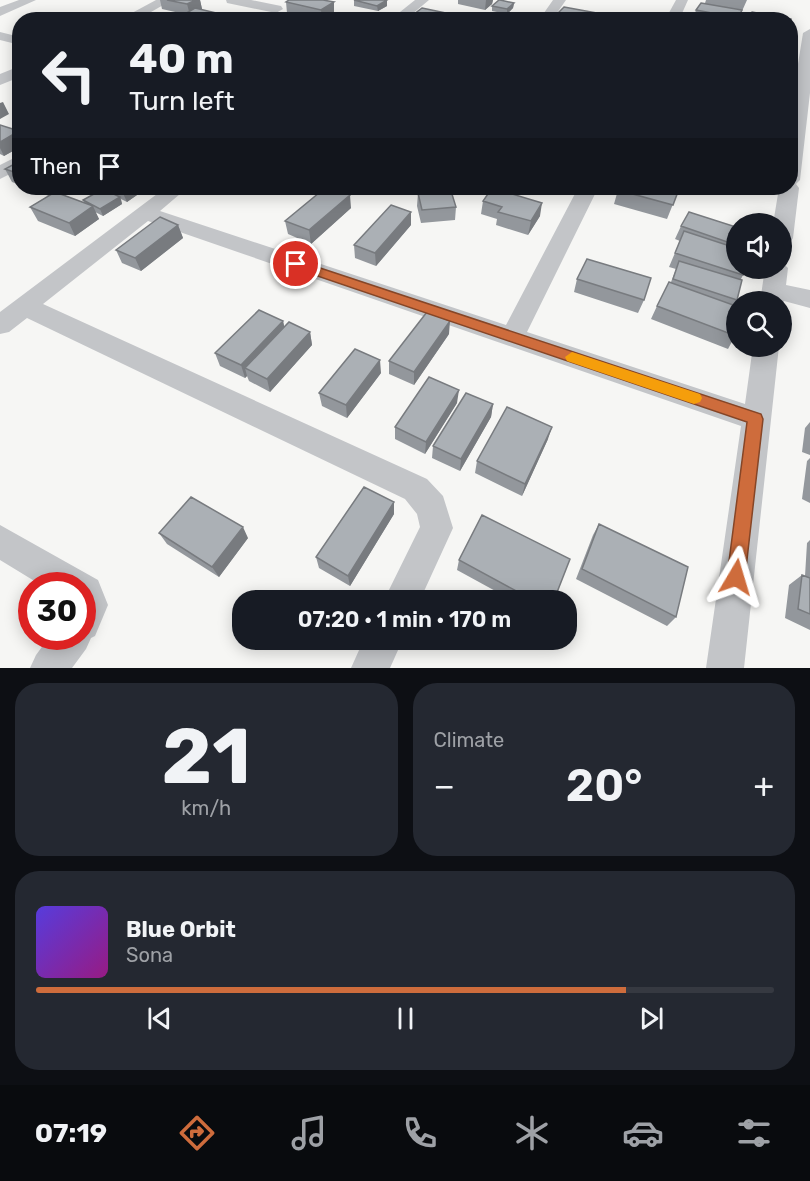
<!DOCTYPE html>
<html lang="en">
<head>
<meta charset="utf-8">
<style>
	:root { --surface:#171b24; --page:#242831; --text:#f1f3f6; --muted:#9ea1a6; --line:#363941; --accent:#ce6c3c }
	body { margin:0; font-family:Rubik,sans-serif; background:var(--page); color:var(--text); height:100vh; display:flex; flex-direction:column; font-size:22px; white-space:nowrap }
	* { box-sizing:border-box; margin:0 }
	p { font-size:20px; color:var(--muted) }
	.icon { flex:none; width:33px; height:33px; fill:none; stroke:currentColor; stroke-width:2; stroke-linecap:round; stroke-linejoin:round }
	.map { position:relative; height:668px; overflow:hidden }
	.drawer { display:flex; flex-direction:column; gap:15px; padding:15px; background:#0d0f14; flex:1 }
	.drawer>* { flex:none }
	.top-card { position:absolute; left:12px; top:12px; width:786px; height:183px; border-radius:24px; box-shadow:0 3px 15px #0003; background:#171b24; color:var(--text); overflow:hidden }
	.controls { position:absolute; left:726px; top:213px; display:grid; gap:12px }
	.controls a { display:grid; place-items:center; width:66px; height:66px; border-radius:50%; background:var(--surface); box-shadow:0 3px 15px #0003; font-size:30px }
	.speed { position:absolute; left:18px; top:572px; display:flex; gap:12px; font-size:30px; font-weight:700; text-align:center }
	.speed>* { display:grid; place-content:center; width:78px; height:78px; border-radius:50%; background:var(--surface); box-shadow:0 3px 15px #0003; line-height:1 }
	.speed .limit { border:9px solid #d22; background:#fff; color:#111 }
	.pin { position:absolute; display:grid; place-items:center; width:51px; height:51px; color:#fff; margin:-26px; border:3px solid #fff; border-radius:50%; box-shadow:0 2px 6px #0007 }
	.me { position:absolute; width:66px; margin:-33px; rotate:7deg; stroke-linejoin:round; filter:drop-shadow(0 0 4px #0008) }
	.turn { display:flex; align-items:center; gap:21px; height:126px; padding:0 18px; font-size:27px }
	.turn .icon { width:78px; height:78px; stroke-width:2.5 }
	.turn b { display:block; font-size:42px; line-height:51px }
	.then { display:flex; align-items:center; height:57px; padding:0 18px; background:#0003; gap:12px; font-size:22px }
	.big { font-size:45px; font-weight:600; line-height:1.1 }
	.drawer .card { flex:1; display:flex; flex-direction:column; justify-content:center; gap:9px; min-width:0; padding:0 21px; border-radius:24px; background:var(--page) }
	.drawer .dial { align-items:center; gap:0 }
	.dial b { font-size:78px; line-height:1 }
	.song { display:flex; align-items:center; gap:18px }
	.cover { width:72px; height:72px; border-radius:9px; background:linear-gradient(135deg,hsl(250 70% 55%),hsl(310 70% 35%)) }
	.played { height:6px; border-radius:3px; background:linear-gradient(90deg,var(--accent) 80%,var(--line) 80%) }
	.keys { display:flex; justify-content:space-around; direction:ltr }
	.heat { display:flex; justify-content:space-between; align-items:center; font-size:33px; direction:ltr }
	.drawer .tiles { flex:1; display:grid; gap:15px; grid-template-columns:1fr 1fr }
	.card:last-child { grid-column:span 2 }
	.trip { position:absolute; left:232px; top:590px; width:345px; height:60px; border-radius:24px; background:var(--surface); box-shadow:0 3px 15px #0003; font-weight:600; line-height:60px; text-align:center }
	.dock { display:flex; height:96px; justify-content:space-around; align-items:center; background:#090b0e; color:var(--muted) }
	.dock .icon { width:42px; height:42px }
	.dock .selected { color:var(--accent) }
	.dock b { font-size:27px; color:var(--text) }
	.map>svg:first-child { display:block }
	.lines { fill:none; stroke-linecap:round; stroke-linejoin:round }
	.street { fill:#c3c5c8; fill-rule:evenodd }
	.wall { fill:#93979c }
	.shaded-wall { fill:#787b7f }
	.building { fill:#abb0b5; stroke:#787b7f; stroke-width:1.5 }
	.route { fill:#ce6c3c; stroke:#864627; stroke-width:1.5 }
	.slow { fill:#f59e0b }
</style>
</head>
<body>
<div class="map">
<svg width="810" height="668" viewBox="0 0 810 668">
	<rect width="100%" height="100%" fill="#f6f6f4"/>
	<g class="lines">
		<!-- street -->
		<path class="street" d="M 19,0 L 36,0 L 0,16 L 0,7 Z
			M 156,0 L 172,0 L 137,20 L 119,20 Z
			M 226,0 L 251,0 L 281,6 L 283,9 L 276,13 L 227,3 Z
			M 415,0 L 429,0 L 405,20 L 390,20 Z
			M 553,0 L 566,0 L 552,20 L 539,20 Z
			M 676,0 L 688,0 L 679,20 L 665,20 Z
			M 810,29 L 810,93 L 800,180 L 796,184 L 799,188 L 793,238 L 790,243 L 782,245 L 782,224 L 773,224 L 779,188 L 790,188 L 790,113 L 803,33 Z
			M 0,32 L 20,37 L 20,45 L 0,40 Z
			M 20,66 L 20,77 L 0,85 L 0,74 Z
			M 20,155 L 20,169 L 0,179 L 0,165 Z
			M 165,188 L 187,188 L 160,211 L 506,325 L 578,188 L 598,188 L 527,332 L 745,404 L 753,346 L 779,346 L 744,668 L 706,668 L 741,426 L 148,221 L 43,304 L 427,479 L 443,496 L 453,528 L 420,600 L 384,600 L 420,527 L 417,514 L 405,499 L 27,318 L 9,332 L 0,334 L 0,312 Z
			M 782,262 L 788,268 L 786,285 L 810,290 L 810,308 L 784,301 L 782,307 L 782,302 L 760,302 L 765,268 L 782,268 Z
			M 0,525 L 98,580 L 108,605 L 95,636 L 91,638 L 86,649 L 72,668 L 30,668 L 36,655 L 50,636 L 82,636 L 82,585 L 41,585 L 0,560 Z
			M 364,639 L 403,639 L 390,668 L 351,668 Z"/>
	</g>
	<!-- wall -->
	<path class="wall" d="M 160,0 L 200,0 L 202,9 L 201,10 L 225,15 L 226,20 L 184,20 L 183,15 L 184,14 L 162,9 Z
		M 354,0 L 387,6 L 378,11 L 354,6 Z
		M 458,0 L 493,0 L 492,4 L 485,10 L 458,4 Z
		M 706,0 L 747,0 L 738,20 L 693,20 L 696,10 L 705,3 Z
		M 286,2 L 334,2 L 334,13 L 324,20 L 317,20 L 287,13 Z
		M 514,3 L 513,8 L 507,14 L 492,11 L 492,6 Z
		M 558,13 L 607,20 L 557,20 Z
		M 413,15 L 460,16 L 460,20 L 413,20 Z
		M 0,125 L 20,132 L 20,147 L 4,156 L 0,154 Z
		M 20,161 L 20,185 L 12,182 L 5,169 Z
		M 27,188 L 71,188 L 61,194 L 84,203 L 83,200 L 99,191 L 90,188 L 147,188 L 127,202 L 121,199 L 122,204 L 103,216 L 95,212 L 99,219 L 75,236 L 38,221 L 30,207 L 49,196 Z
		M 306,188 L 330,188 L 351,208 L 311,244 L 288,234 L 285,221 L 320,192 Z
		M 416,188 L 442,188 L 443,191 L 456,207 L 455,220 L 421,223 L 417,206 L 418,193 Z
		M 679,189 L 667,219 L 614,204 L 618,190 Z
		M 483,201 L 540,216 L 528,235 L 496,225 L 497,219 L 481,214 Z
		M 178,225 L 183,238 L 141,271 L 122,263 L 116,250 Z
		M 411,225 L 376,266 L 355,258 L 354,245 Z
		M 681,226 L 736,227 L 736,268 L 743,275 L 741,279 L 737,300 L 734,305 L 736,334 L 728,349 L 651,319 L 657,306 L 671,282 L 676,269 L 669,267 L 680,241 L 675,239 Z
		M 577,279 L 644,300 L 638,313 L 574,292 Z
		M 283,321 L 284,327 L 310,332 L 312,345 L 270,392 L 249,381 L 247,376 L 245,378 L 220,366 L 215,353 Z
		M 449,334 L 414,385 L 389,374 L 389,361 Z
		M 381,373 L 347,418 L 322,406 L 319,393 Z
		M 457,403 L 425,454 L 395,439 L 395,427 Z
		M 493,404 L 491,417 L 460,471 L 432,458 L 433,446 Z
		M 810,422 L 810,455 L 802,452 L 805,428 Z
		M 548,439 L 522,496 L 475,473 L 477,461 Z
		M 810,458 L 810,503 L 802,499 L 807,461 Z
		M 394,502 L 394,514 L 350,586 L 319,568 L 316,557 Z
		M 599,524 L 676,617 L 667,626 L 576,579 L 593,535 Z
		M 159,533 L 248,538 L 219,577 L 167,544 Z
		M 810,540 L 810,630 L 785,618 L 789,585 L 802,575 L 805,576 L 807,543 Z
		M 459,560 L 554,600 L 512,600 L 457,570 Z"/>
	<!-- shaded-wall -->
	<path class="shaded-wall" d="M 196,0 L 200,0 L 202,9 L 190,15 L 187,4 Z
		M 387,0 L 387,6 L 378,11 L 377,6 Z
		M 486,0 L 493,0 L 492,4 L 485,10 Z
		M 334,2 L 334,13 L 324,20 L 322,20 L 321,10 Z
		M 514,3 L 513,8 L 507,14 L 507,9 Z
		M 225,15 L 226,20 L 217,20 Z
		M 3,102 L 9,114 L 0,119 L 0,103 Z
		M 19,131 L 20,147 L 4,156 L 0,148 L 0,142 Z
		M 50,188 L 71,188 L 55,198 Z
		M 123,188 L 147,188 L 127,202 L 121,189 Z
		M 350,195 L 351,208 L 311,244 L 309,230 Z
		M 120,197 L 122,204 L 103,216 L 100,209 Z
		M 542,203 L 540,216 L 528,235 L 531,221 Z
		M 93,206 L 99,219 L 75,236 L 69,223 Z
		M 411,212 L 411,225 L 376,266 L 375,253 Z
		M 178,225 L 183,238 L 141,271 L 135,258 Z
		M 283,321 L 286,334 L 245,368 L 247,376 L 245,378 L 241,365 Z
		M 450,321 L 449,334 L 414,385 L 414,372 Z
		M 310,332 L 312,345 L 270,392 L 267,379 Z
		M 380,360 L 381,373 L 347,418 L 346,405 Z
		M 459,390 L 457,403 L 425,454 L 426,442 Z
		M 493,404 L 491,417 L 460,471 L 461,459 Z
		M 552,427 L 548,439 L 522,496 L 525,484 Z
		M 394,502 L 394,514 L 350,586 L 348,576 Z
		M 243,527 L 248,538 L 219,577 L 212,567 Z"/>
	<!-- building -->
	<path class="building" d="M 167,0 L 196,0 L 187,4 Z
		M 289,0 L 323,0 L 334,2 L 321,10 L 286,2 Z
		M 354,0 L 387,0 L 377,6 Z
		M 499,0 L 500,0 L 514,3 L 507,9 L 492,6 Z
		M 701,3 L 742,10 L 738,18 L 696,10 Z
		M 564,7 L 608,15 L 605,20 L 594,20 L 558,13 Z
		M 195,8 L 225,15 L 217,20 L 204,20 L 183,15 Z
		M 422,8 L 460,16 L 456,20 L 433,20 L 413,15 Z
		M 752,12 L 791,19 L 790,22 L 790,20 L 756,20 L 748,18 Z
		M 614,15 L 641,20 L 611,20 Z
		M 0,125 L 19,131 L 0,142 Z
		M 20,161 L 20,174 L 5,169 Z
		M 325,188 L 330,188 L 350,195 L 309,230 L 285,221 Z
		M 420,188 L 442,188 L 443,191 L 451,191 L 456,207 L 422,210 L 418,193 L 421,193 Z
		M 492,188 L 542,203 L 531,221 L 498,212 L 502,207 L 483,201 Z
		M 620,188 L 672,188 L 679,189 L 673,205 L 618,190 Z
		M 103,189 L 120,197 L 100,209 L 83,200 Z
		M 55,192 L 93,206 L 69,223 L 30,207 Z
		M 391,205 L 411,212 L 375,253 L 354,245 Z
		M 689,212 L 736,227 L 736,245 L 681,226 Z
		M 160,217 L 178,225 L 135,258 L 116,250 Z
		M 684,231 L 736,248 L 736,268 L 745,268 L 743,275 L 675,253 Z
		M 587,259 L 651,278 L 644,300 L 577,279 Z
		M 679,261 L 742,280 L 737,300 L 673,279 Z
		M 669,282 L 736,306 L 736,336 L 657,306 Z
		M 259,310 L 283,321 L 241,365 L 215,353 Z
		M 427,312 L 450,321 L 414,372 L 389,361 Z
		M 289,322 L 310,332 L 267,379 L 245,368 Z
		M 355,349 L 380,360 L 346,405 L 319,393 Z
		M 429,377 L 459,390 L 426,442 L 395,427 Z
		M 466,393 L 493,404 L 461,459 L 433,446 Z
		M 507,407 L 552,427 L 525,484 L 477,461 Z
		M 364,487 L 394,502 L 348,576 L 316,557 Z
		M 191,497 L 243,527 L 212,567 L 159,533 Z
		M 482,515 L 570,559 L 554,600 L 533,600 L 459,560 Z
		M 599,524 L 688,567 L 676,617 L 582,569 Z
		M 802,575 L 810,578 L 810,614 L 798,609 Z"/>
	<!-- route -->
	<path class="route" d="M 296,260 L 761,414 L 763,419 L 745,577 L 743,584 L 736,587 L 729,584 L 727,577 L 747,422 L 291,267 L 291,261 Z"/>
	<!-- slow -->
	<path class="slow" d="M 572,352 L 700,394 L 702,398 L 700,402 L 694,404 L 567,361 L 565,357 Z"/>
</svg>
<div class="controls">
<a><svg class="icon" aria-label="sound" viewBox="0 0 24 24"><path d="M4 9h4l5-4v14l-5-4H4zM17 9q2 3 0 6"/></svg></a>
<a><svg class="icon" aria-label="search" viewBox="0 0 24 24"><circle cx="10" cy="10" r="6"/><path d="M15 15l6 6"/></svg></a>
</div>
<div class="speed"><div class="limit">30</div></div>
<div class="pin" style="left:296px;top:264px;background:#d93025"><svg class="icon" aria-label="arrive" viewBox="0 0 24 24"><path d="M6 21V4h12l-3 4 3 4H6"/></svg></div>
<svg class="me" style="left:736px;top:577px" viewBox="-20 -20 40 40"><path d="M0-17L14 15 0 8-14 15z" fill="#ce6c3c" stroke="#fff" stroke-width="4"/></svg>
<div class="trip">07:20 · 1 min · 170 m</div>
<div class="top-card">
<div class="turn"><svg class="icon" aria-label="left" viewBox="0 0 24 24"><path d="M17 20v-9H6M10 6l-5 5 5 5"/></svg><div><b>40 m</b>Turn left</div></div>
<div class="then">Then<svg class="icon" aria-label="arrive" viewBox="0 0 24 24"><path d="M6 21V4h12l-3 4 3 4H6"/></svg></div>
</div>
</div>
<section class="drawer">
<div class="tiles">
<div class="card dial"><b>21</b><p>km/h</p></div>
<div class="card"><p>Climate</p>
<div class="heat"><a>−</a><b class="big">20°</b><a>+</a></div>
</div>
<div class="card">
<div class="song"><i class="cover"></i><div><b>Blue Orbit</b><p>Sona</p></div></div>
<div class="played"></div>
<div class="keys"><svg class="icon" aria-label="previous" viewBox="0 0 24 24"><path d="M18 5L8 12l10 7zM5 5v14"/></svg><svg class="icon" aria-label="pause" viewBox="0 0 24 24"><path d="M8 5v14M16 5v14"/></svg><svg class="icon" aria-label="next" viewBox="0 0 24 24"><path d="M6 5l10 7-10 7zM19 5v14"/></svg></div>
</div>
</div>
</section>
<nav class="dock">
<b>07:19</b>
<svg class="icon selected" aria-label="directions" viewBox="0 0 24 24"><path d="M12 3l9 9-9 9-9-9zM9 14v-3h6M13 9l2 2-2 2"/></svg>
<svg class="icon" aria-label="music" viewBox="0 0 24 24"><path d="M9 18V5l10-2v13"/><circle cx="6" cy="18" r="3"/><circle cx="16" cy="16" r="3"/></svg>
<svg class="icon" aria-label="phone" viewBox="0 0 24 24"><path d="M5 4h4l2 5-3 2q2 4 5 5l2-3 5 2v4C11 20 4 13 5 4z"/></svg>
<svg class="icon" aria-label="climate" viewBox="0 0 24 24"><path d="M12 3v18M4 7l16 10M4 17L20 7"/></svg>
<svg class="icon" aria-label="car" viewBox="0 0 24 24"><path d="M5 17H2v-5l4-1 3-4h7l3 4 3 1v5h-3M9 17h6M6 11h13"/><circle cx="7" cy="17" r="2"/><circle cx="17" cy="17" r="2"/></svg>
<svg class="icon" aria-label="filters" viewBox="0 0 24 24"><path d="M4 7h16M4 17h16"/><circle cx="9" cy="7" r="2"/><circle cx="15" cy="17" r="2"/></svg>
</nav>
</body>
</html>
